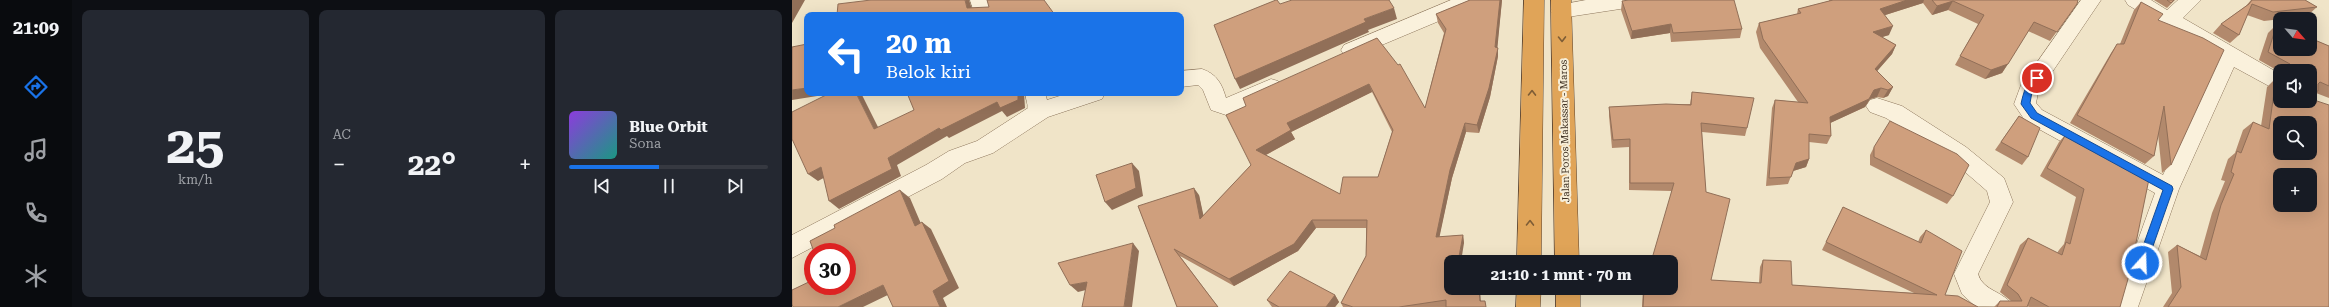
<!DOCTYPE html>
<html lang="id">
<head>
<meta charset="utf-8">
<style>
	:root { --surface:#171b24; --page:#242831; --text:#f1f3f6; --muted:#9ea1a6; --line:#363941; --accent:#1a73e8 }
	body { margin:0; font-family:"Roboto Serif",serif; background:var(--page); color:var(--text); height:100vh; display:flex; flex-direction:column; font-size:15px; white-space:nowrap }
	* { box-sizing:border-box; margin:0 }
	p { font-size:13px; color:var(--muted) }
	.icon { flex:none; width:22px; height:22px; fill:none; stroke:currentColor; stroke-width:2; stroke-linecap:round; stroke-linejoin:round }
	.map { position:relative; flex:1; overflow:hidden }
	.drawer { display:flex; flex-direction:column; gap:10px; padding:10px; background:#0d0f14; width:720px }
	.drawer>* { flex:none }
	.guide { position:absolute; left:12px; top:12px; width:380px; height:84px; border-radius:8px; box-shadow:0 4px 16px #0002; background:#1a73e8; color:#fff; overflow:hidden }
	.needle { width:26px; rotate:118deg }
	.buttons { position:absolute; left:1481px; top:12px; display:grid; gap:8px }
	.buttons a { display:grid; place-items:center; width:44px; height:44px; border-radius:8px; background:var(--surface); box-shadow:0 4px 16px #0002; font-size:20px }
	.speed { position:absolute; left:12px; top:243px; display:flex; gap:8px; font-size:20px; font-weight:700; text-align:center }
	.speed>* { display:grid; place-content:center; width:52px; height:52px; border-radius:50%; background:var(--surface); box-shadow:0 4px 16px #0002; line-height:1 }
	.speed .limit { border:6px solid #d22; background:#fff; color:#111 }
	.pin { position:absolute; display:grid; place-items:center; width:34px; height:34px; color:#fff; margin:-17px; border:2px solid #fff; border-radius:50%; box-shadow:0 1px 4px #0007 }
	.me { position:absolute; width:44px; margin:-22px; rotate:20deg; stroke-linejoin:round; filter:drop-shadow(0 0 3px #0008) }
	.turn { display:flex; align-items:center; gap:14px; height:84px; padding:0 16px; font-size:18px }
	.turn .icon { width:52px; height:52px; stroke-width:2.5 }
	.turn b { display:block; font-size:28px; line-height:34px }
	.big { font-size:30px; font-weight:700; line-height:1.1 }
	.drawer .tile { flex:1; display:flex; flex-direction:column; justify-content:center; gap:6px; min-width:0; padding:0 14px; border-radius:8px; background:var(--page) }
	.drawer .dial { align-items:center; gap:0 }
	.dial b { font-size:52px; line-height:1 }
	.song { display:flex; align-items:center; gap:12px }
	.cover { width:48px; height:48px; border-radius:6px; background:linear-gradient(135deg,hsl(270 70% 55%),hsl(170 70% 35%)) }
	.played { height:4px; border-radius:2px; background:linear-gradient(90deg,var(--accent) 45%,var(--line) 45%) }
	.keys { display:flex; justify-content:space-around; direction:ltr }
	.heat { display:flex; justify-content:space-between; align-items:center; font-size:22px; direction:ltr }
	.drawer .tiles { flex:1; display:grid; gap:10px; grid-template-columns:repeat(3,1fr) }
	.trip { position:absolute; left:652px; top:255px; width:234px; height:40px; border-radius:8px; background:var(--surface); box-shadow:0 4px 16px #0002; font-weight:700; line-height:40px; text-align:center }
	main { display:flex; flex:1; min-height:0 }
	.tabs { display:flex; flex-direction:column; width:72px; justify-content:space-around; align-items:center; background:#090b0e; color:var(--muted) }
	.tabs .icon { width:28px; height:28px }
	.tabs .selected { color:var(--accent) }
	.tabs b { font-size:18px; color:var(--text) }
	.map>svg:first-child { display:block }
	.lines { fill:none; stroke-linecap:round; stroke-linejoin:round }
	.minor-casing { stroke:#8d765c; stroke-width:1 }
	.highway-casing { stroke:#5b4430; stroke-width:1 }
	.minor { fill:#faf1dc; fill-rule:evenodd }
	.highway { fill:#e0a458; fill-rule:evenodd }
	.wall { fill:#b2896c; fill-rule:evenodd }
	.shaded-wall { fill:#916f58 }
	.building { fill:#cf9f7d; stroke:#916f58; fill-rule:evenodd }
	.oneway { stroke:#7e5d36 }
	.route { fill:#1a73e8; stroke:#114b97 }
	.labels { text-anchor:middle; stroke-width:4; stroke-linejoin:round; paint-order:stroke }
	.street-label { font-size:10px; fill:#3d2e20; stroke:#f7eed8 }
</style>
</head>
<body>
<main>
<nav class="tabs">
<b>21:09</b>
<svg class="icon selected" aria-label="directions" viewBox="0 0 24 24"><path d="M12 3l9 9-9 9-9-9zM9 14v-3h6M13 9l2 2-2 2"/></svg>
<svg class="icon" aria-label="music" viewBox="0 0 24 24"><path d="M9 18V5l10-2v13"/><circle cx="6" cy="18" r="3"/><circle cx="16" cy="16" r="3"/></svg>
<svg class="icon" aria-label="phone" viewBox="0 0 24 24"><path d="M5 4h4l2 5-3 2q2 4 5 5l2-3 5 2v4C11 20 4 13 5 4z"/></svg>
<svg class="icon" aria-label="climate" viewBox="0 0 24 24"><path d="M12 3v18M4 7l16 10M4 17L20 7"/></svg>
</nav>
<section class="drawer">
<div class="tiles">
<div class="tile dial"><b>25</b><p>km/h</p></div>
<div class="tile"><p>AC</p>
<div class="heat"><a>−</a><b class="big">22°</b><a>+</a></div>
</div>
<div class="tile">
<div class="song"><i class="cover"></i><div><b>Blue Orbit</b><p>Sona</p></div></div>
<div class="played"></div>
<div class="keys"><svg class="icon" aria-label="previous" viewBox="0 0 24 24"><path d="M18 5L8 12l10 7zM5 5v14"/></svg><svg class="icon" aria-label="pause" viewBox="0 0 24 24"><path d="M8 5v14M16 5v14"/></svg><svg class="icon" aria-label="next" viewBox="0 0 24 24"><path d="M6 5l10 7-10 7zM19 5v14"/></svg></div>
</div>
</div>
</section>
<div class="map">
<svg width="1537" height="307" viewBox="0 0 1537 307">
	<rect width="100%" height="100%" fill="#f0e4c8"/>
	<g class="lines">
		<defs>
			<path id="minor" d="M 178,0 L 198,0 L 203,15 L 183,15 Z
				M 659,0 L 688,0 L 685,5 L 566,55 L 559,58 L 552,55 L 549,50 L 552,45 Z
				M 794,0 L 851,0 L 848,5 L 841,7 L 769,18 L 762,16 L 759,11 L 762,6 Z
				M 1289,0 L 1309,0 L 1246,93 L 1244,103 L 1250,110 L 1371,175 L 1426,58 L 1336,5 L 1333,0 L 1359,0 L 1375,10 L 1386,0 L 1409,0 L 1391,18 L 1488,74 L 1488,92 L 1442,67 L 1387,189 L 1346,307 L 1322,307 L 1363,193 L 1234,122 L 1222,104 L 1229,85 Z
				M 410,69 C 425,74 430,84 434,98 L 479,79 L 486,81 L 489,87 L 486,93 L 434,115 L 419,110 L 411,90 L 406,85 L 389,87 L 389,71 Z
				M 233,93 L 253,93 L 255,100 L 277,93 L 313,93 L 310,99 L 256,117 L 201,153 L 173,163 L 150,179 L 0,258 L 0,235 L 134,165 L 157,151 L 185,141 L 236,108 Z
				M 1085,98 L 1110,106 L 1174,147 L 1212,178 L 1221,202 L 1186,274 C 1191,292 1214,291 1221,307 L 1183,306 L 1170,294 L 1162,274 L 1198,202 L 1195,191 L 1158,159 L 1094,118 L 1078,112 L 1074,106 L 1078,100 Z"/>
			<path id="highway" d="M 732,0 L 752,0 L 749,262 L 725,262 Z
				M 759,0 L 779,0 L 787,262 L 763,262 Z
				M 725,288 L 749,288 L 748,307 L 724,307 Z
				M 764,288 L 788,288 L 788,307 L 764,307 Z"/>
		</defs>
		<!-- minor casing -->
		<use href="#minor" class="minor-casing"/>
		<!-- highway casing -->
		<use href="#highway" class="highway-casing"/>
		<!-- minor -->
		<use href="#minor" class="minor"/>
		<!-- highway -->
		<use href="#highway" class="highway"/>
	</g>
	<!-- wall -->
	<path class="wall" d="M 678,0 L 710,0 L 705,47 L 706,56 L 698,97 L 687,133 L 674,132 L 660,178 L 647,237 L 671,235 L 672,243 L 659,262 L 689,301 L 694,307 L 551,307 L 549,303 L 574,256 L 574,228 L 524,228 L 506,251 L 442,286 L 388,256 L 426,307 L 385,307 L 346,206 L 407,195 L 411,216 L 459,165 L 454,106 L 585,38 L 633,108 L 652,33 L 646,23 L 644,14 ZM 580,92 L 600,132 L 586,177 L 548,194 L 474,155 L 503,139 L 499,132 Z
		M 1037,0 L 1286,0 L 1285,4 L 1258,41 L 1236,31 L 1210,73 L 1193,79 L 1163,65 L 1186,24 L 1156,10 L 1140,15 L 1131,3 L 1093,15 L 1097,35 L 1090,37 L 1104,45 L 1100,54 L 1085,71 L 1101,87 L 1096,96 L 1091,98 L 1085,97 L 1078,99 L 1073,107 L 1038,123 L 1039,136 L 1035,144 L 1017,142 L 1017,159 L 1014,167 L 1001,171 L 996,184 L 974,186 L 980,108 L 983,100 L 1006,102 L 968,48 L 964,32 L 967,23 L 1005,14 L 1006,9 L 1037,1 Z
		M 1362,0 L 1383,0 L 1375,8 Z
		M 1459,0 L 1513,0 L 1525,7 L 1515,16 L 1472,21 L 1455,15 L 1447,35 L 1438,43 L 1421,33 L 1429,24 L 1454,6 Z
		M 830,1 L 950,29 L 948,38 L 879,42 L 878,33 L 839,39 L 829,10 Z
		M 1349,2 L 1366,20 L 1379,165 L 1370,173 L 1366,134 L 1362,156 L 1353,164 L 1278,123 L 1319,53 L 1325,44 L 1328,44 L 1342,10 Z
		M 1485,24 L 1537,46 L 1537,98 L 1524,93 L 1519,98 L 1537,307 L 1371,307 L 1380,293 L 1376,252 L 1385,245 L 1408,256 L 1420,213 L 1433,181 L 1429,180 L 1436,159 L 1443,153 L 1451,130 L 1461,122 L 1469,126 L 1475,87 L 1484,78 L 1518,101 L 1518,71 L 1488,71 L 1488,72 L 1467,60 L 1476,33 Z
		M 900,92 L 955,128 L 953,136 L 910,132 L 919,280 L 967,283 L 968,267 L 971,260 L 1000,285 L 1122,293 L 1030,250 L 1051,207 L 1126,242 L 1128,237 L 1134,230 L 1153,295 L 1186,307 L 850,307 L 851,288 L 879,288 L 879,191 L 837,190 L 837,147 L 820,148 L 817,116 L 817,107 L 898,104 Z
		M 1227,116 L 1236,157 L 1230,165 L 1203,150 Z
		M 1274,134 L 1357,179 L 1328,307 L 1237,307 L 1235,306 L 1235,307 L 1202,307 L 1208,301 L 1219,301 L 1208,292 L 1228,245 L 1236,238 L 1265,253 L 1267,250 L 1272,244 L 1284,197 L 1248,176 L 1267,142 Z
		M 1082,147 L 1161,196 L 1155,204 L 1078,165 L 1078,155 Z
		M 543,295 L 547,302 L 543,307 L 480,307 L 475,300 Z"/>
	<!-- shaded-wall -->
	<path class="shaded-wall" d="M 0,0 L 13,0 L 0,23 Z
		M 173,0 L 177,0 L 182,15 L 175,8 Z
		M 708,0 L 710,0 L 705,52 L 706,48 L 706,56 L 698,97 L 687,133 L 685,125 L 703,47 Z
		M 1115,0 L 1132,0 L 1131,3 L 1084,18 L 1088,9 Z
		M 1161,1 L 1156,10 L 1140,15 L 1145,6 Z
		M 602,8 L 605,19 L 576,30 L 577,32 L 448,89 L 443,79 L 572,19 Z
		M 879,24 L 878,33 L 839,39 L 840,31 Z
		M 1101,26 L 1097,35 L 1077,41 L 1081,32 Z
		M 1104,45 L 1100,54 L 1079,78 L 1083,69 Z
		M 1216,64 L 1210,73 L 1193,79 L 1199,70 Z
		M 577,84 L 580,92 L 499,132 L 503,139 L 468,158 L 464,150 L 495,123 Z
		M 1101,87 L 1096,96 L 1091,98 L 1096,90 Z
		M 15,88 L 15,93 L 44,93 L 0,100 L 0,90 Z
		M 1089,88 L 1085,97 L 1078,99 L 1073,107 L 1034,125 L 1038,117 L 1082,90 Z
		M 64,93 L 69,93 L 91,137 L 82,129 Z
		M 226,93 L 232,93 L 233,108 L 215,117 L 210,111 L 157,138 L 155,136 L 105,165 L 109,176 L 47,209 L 37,201 L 96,158 L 147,128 L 205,102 Z
		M 253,93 L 262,93 L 255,95 Z
		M 673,123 L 674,132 L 660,178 L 646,244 L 644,237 L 658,170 Z
		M 1017,159 L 1014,167 L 1001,171 L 1004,163 Z
		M 340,163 L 347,171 L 351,196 L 320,210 L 313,202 Z
		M 29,167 L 39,174 L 26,181 L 16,174 Z
		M 402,188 L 407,195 L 414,227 L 408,219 Z
		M 108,190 L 118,198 L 133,233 L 123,226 Z
		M 520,220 L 524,228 L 506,251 L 442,286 L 437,279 Z
		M 130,222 L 139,229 L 167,288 L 151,298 L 155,307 L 148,307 L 141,291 Z
		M 671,235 L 672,243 L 669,262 L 666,262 Z
		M 341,243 L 347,251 L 340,307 L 332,307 Z
		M 295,282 L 302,288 L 286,292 L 278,285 Z
		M 91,285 L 102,292 L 71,307 L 46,307 Z
		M 687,288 L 688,288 L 689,307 L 688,301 Z
		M 543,295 L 547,302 L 543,307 L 534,307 Z"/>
	<!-- building -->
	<path class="building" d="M 79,0 L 173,0 L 175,8 L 197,7 L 195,0 L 252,0 L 263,15 L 45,15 L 46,4 Z
		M 484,0 L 485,0 L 488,4 L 500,0 L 597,0 L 602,8 L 572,19 L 574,22 L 443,79 L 422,25 Z
		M 678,0 L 708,0 L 703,47 L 706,48 L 697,88 L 685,125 L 673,123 L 658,170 L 644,237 L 671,235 L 666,262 L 659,262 L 659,288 L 687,288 L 688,301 L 693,301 L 694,307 L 654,307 L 654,300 L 607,307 L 561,307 L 549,303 L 574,256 L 575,220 L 520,220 L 502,244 L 437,279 L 382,249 L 426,307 L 385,307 L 346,206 L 402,188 L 408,219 L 459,165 L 434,115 L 454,106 L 451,98 L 585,38 L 606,65 L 608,64 L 633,108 L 654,29 L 644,14 ZM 577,84 L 601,130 L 586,177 L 551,177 L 548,194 L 464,150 L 499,130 L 495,123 Z
		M 837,0 L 942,0 L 950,29 L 881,33 L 879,24 L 840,31 L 830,1 Z
		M 1041,0 L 1115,0 L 1088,9 L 1101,26 L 1081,32 L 1104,45 L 1083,69 L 1101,87 L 1096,90 L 1089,88 L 1082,90 L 1077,99 L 1038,117 L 1039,136 L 1017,134 L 1017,159 L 1004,163 L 999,177 L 977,178 L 983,100 L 1016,103 L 971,39 L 967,23 L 1009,13 L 1006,9 Z
		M 1140,0 L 1286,0 L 1285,4 L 1265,32 L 1242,22 L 1216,64 L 1199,70 L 1168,56 L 1192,15 L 1161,1 L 1145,6 Z
		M 1375,0 L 1382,0 L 1379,3 Z
		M 1460,0 L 1513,0 L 1525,7 L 1481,12 L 1460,4 L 1447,35 L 1429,24 L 1457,4 Z
		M 1349,2 L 1371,14 L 1366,20 L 1411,38 L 1432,50 L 1379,165 L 1372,106 L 1362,156 L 1285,115 L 1325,44 L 1332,44 Z
		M 1485,24 L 1488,26 L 1488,49 L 1518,49 L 1518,38 L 1537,46 L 1537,86 L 1528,82 L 1526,84 L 1526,91 L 1518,92 L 1518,71 L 1498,71 L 1498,64 L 1476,52 Z
		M 15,44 L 15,88 L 0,90 L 0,47 Z
		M 1484,78 L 1488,80 L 1488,101 L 1518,101 L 1518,96 L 1519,99 L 1537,105 L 1537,307 L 1376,307 L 1389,287 L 1385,245 L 1414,260 L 1429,205 L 1442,174 L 1439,172 L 1445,151 L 1449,153 L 1461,122 L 1477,129 ZM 1488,123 L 1518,123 L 1518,153 L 1488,153 ZM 1488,175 L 1518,175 L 1518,205 L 1488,205 Z
		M 900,92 L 962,98 L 955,128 L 909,123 L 914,192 L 938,199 L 919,280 L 969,283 L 971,260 L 999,261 L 1000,285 L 1145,295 L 1034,242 L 1051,207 L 1129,243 L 1134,230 L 1170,251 L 1153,295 L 1166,296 L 1186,307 L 851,307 L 852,288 L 879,288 L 879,262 L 859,262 L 882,183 L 838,183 L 838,139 L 821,140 L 817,107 L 874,104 L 899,105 Z
		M 38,93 L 64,93 L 82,129 L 122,110 L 115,93 L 226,93 L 226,100 L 208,108 L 205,102 L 149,130 L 147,128 L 96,158 L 100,169 L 37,201 L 29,167 L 16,174 L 0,139 L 0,112 Z
		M 1227,116 L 1248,128 L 1236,157 L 1209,142 Z
		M 1098,121 L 1165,154 L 1177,165 L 1161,196 L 1082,157 L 1082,147 Z
		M 1274,134 L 1357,179 L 1338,272 L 1328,307 L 1257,307 L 1239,297 L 1235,307 L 1205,307 L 1208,301 L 1230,301 L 1226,294 L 1215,285 L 1236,238 L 1270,255 L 1274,242 L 1278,244 L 1292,189 L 1255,168 Z
		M 340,163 L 344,188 L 313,202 L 304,175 Z
		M 108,190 L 123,226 L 130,222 L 157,281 L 141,291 L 148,307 L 101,307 L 91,285 L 46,307 L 1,307 L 0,304 L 0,290 L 21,280 L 21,286 L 55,286 L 55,252 L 22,252 L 18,241 L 43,228 L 42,225 Z
		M 341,243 L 332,307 L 290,307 L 295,282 L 278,285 L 266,263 Z
		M 498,271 L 543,295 L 534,307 L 487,307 L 475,300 Z"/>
	<!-- one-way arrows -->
	<defs><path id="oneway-chevron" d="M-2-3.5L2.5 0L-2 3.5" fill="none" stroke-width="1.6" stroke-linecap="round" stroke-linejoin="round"/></defs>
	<g class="oneway">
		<use href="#oneway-chevron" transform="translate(770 39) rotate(89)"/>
		<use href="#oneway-chevron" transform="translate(740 93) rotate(-89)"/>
		<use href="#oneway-chevron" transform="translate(738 223) rotate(-89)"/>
	</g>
	<!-- route -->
	<path class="route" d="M 1245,75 L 1249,78 L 1240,92 L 1238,103 L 1245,113 L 1380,186 L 1381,189 L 1354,266 L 1347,266 L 1345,263 L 1371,190 L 1239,118 L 1229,104 C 1231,94 1235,79 1245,75 Z"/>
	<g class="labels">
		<!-- street labels -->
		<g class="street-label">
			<text transform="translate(772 131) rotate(-91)" y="4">Jalan Poros Makassar - Maros</text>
		</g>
	</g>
</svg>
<div class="buttons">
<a><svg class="needle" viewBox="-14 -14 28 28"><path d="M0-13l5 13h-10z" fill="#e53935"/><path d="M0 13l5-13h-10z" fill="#9ea1a6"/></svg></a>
<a><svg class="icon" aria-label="sound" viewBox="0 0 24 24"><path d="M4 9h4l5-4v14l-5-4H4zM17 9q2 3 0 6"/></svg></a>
<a><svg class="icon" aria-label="search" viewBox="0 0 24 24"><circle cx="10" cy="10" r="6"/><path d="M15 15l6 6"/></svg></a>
<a>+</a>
</div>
<div class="speed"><div class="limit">30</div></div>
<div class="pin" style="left:1245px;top:78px;background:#d93025"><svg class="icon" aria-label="arrive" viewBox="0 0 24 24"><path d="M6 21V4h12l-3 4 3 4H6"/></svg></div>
<svg class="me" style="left:1350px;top:263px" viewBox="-20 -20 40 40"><circle r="17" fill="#1a73e8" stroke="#fff" stroke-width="3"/><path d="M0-11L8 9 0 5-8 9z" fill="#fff"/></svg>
<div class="trip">21:10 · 1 mnt · 70 m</div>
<div class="guide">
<div class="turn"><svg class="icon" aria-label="left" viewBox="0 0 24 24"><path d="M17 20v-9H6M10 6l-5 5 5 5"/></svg><div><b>20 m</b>Belok kiri</div></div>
</div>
</div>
</main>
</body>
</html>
